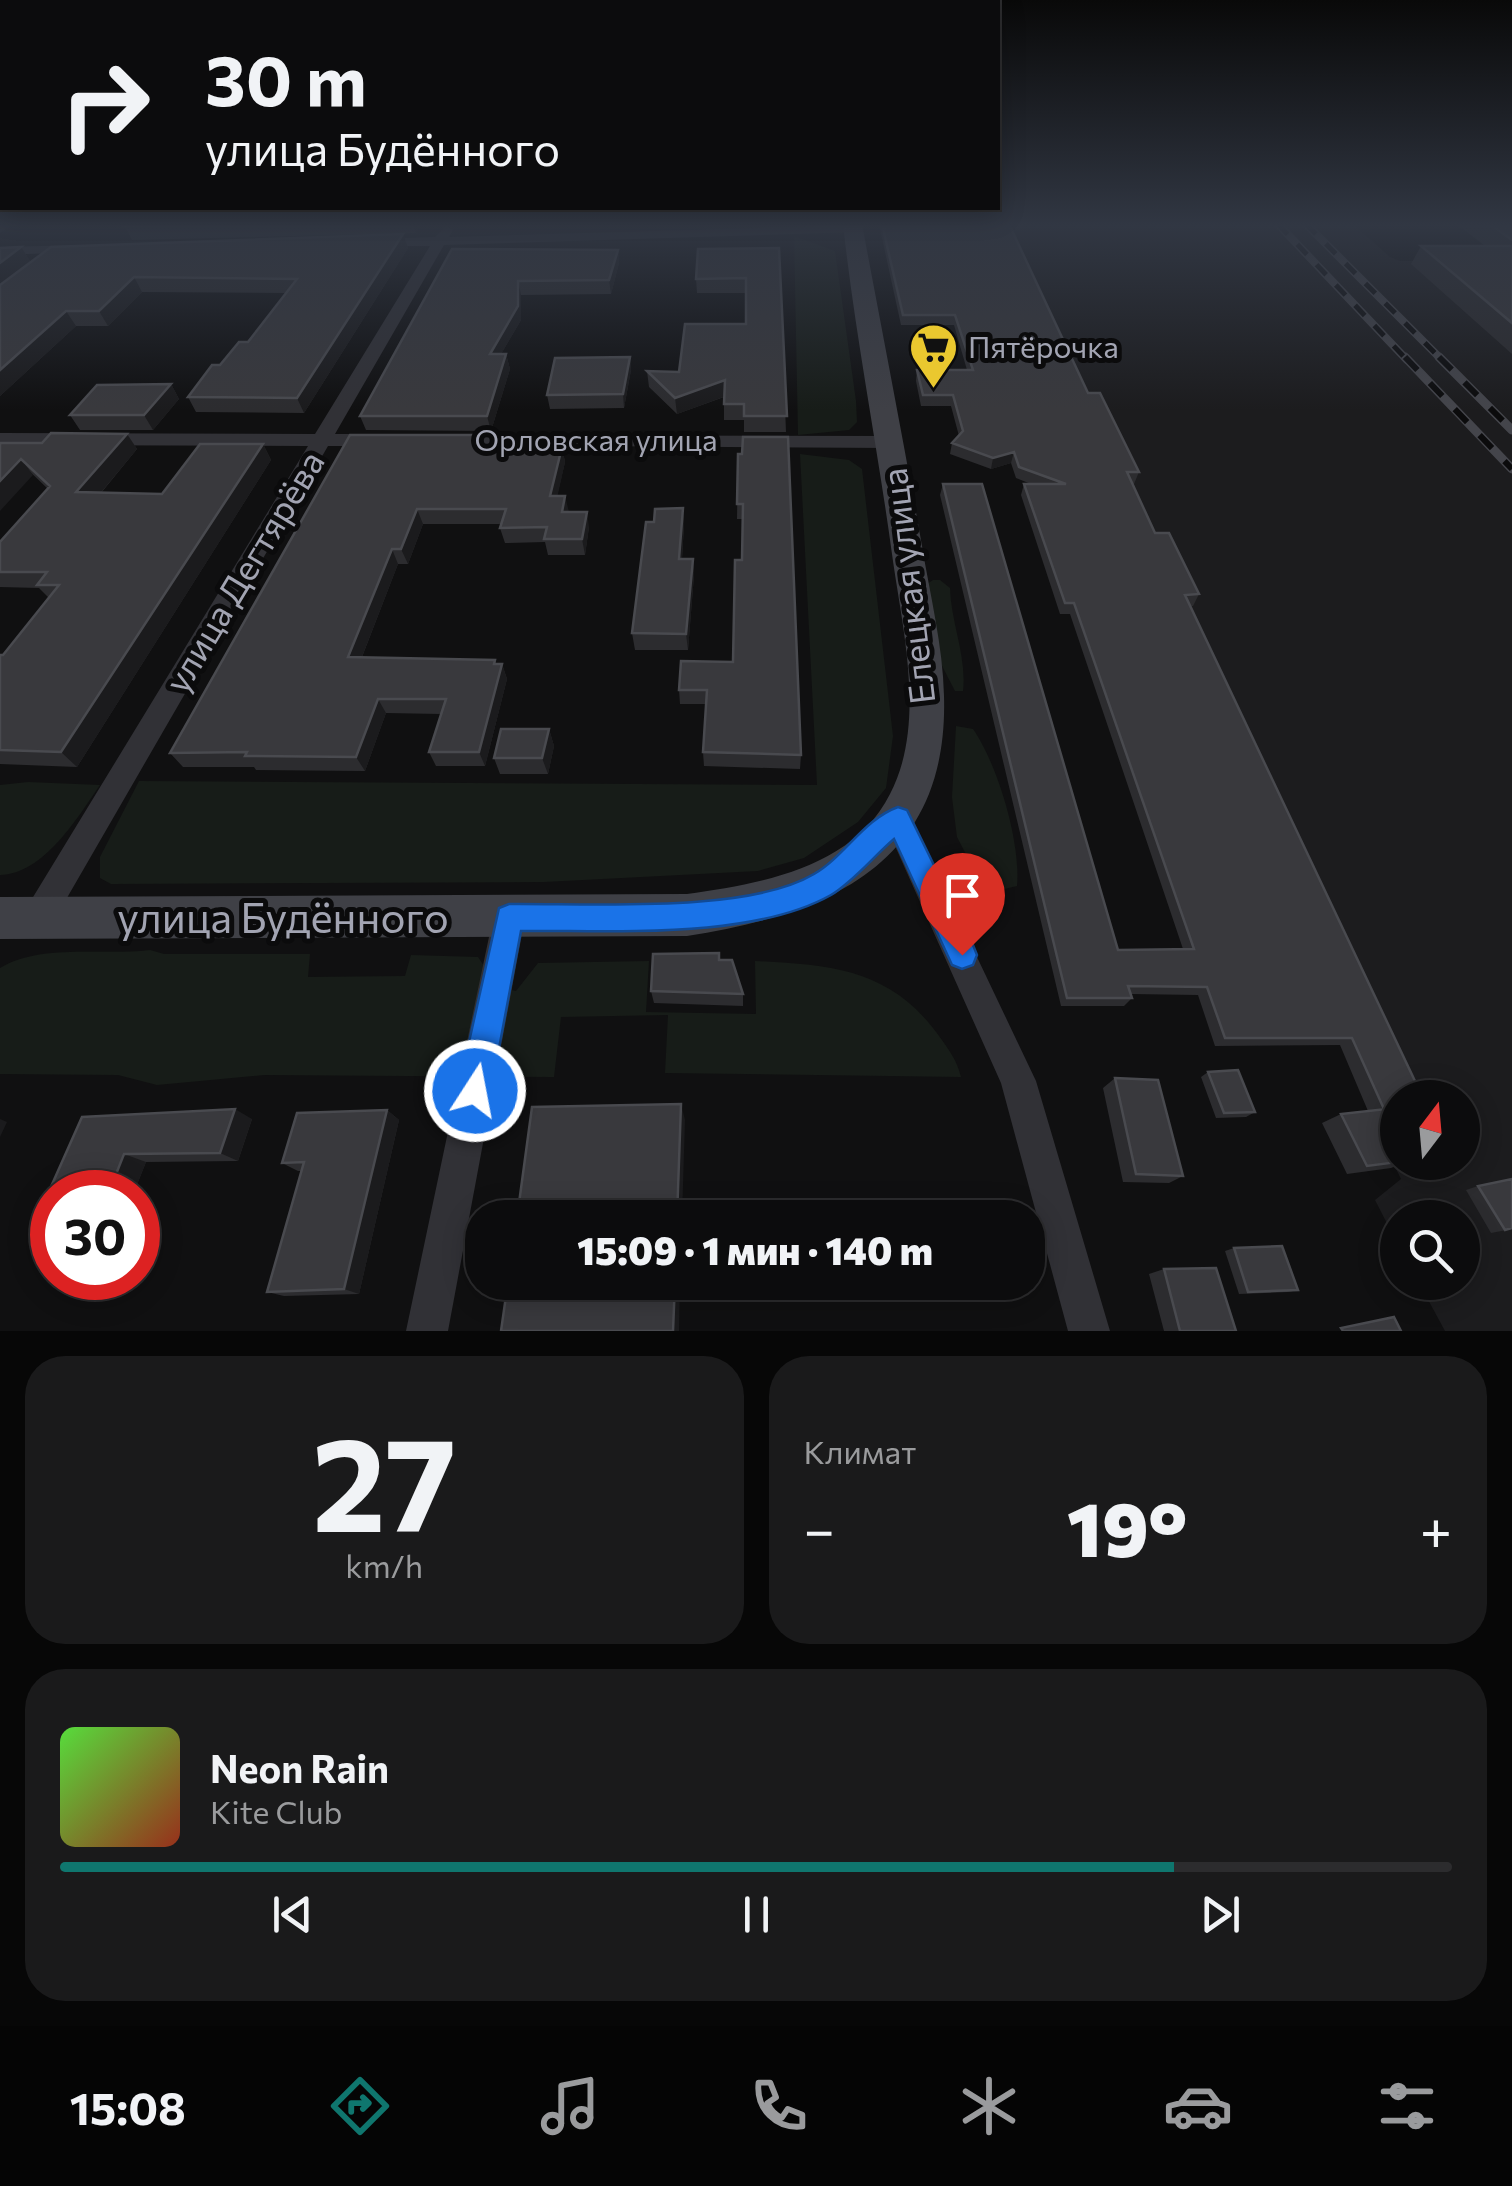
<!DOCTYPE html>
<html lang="ru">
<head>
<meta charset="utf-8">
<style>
	:root { --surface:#0c0c0d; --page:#1a1a1b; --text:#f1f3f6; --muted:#9a9b9d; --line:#2c2c2e; --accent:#0f766e }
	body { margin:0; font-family:Commissioner,sans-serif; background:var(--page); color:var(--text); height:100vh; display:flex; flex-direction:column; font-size:38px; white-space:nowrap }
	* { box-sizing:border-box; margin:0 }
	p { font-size:32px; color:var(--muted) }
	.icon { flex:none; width:55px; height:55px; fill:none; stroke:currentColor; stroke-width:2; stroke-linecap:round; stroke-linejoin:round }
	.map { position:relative; height:1331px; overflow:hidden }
	.sheet { display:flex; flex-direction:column; gap:25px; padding:25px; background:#070707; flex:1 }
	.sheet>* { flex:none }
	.banner { position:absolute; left:0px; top:0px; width:1000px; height:210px; box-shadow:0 5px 25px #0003,0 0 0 2px var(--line); background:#0c0c0d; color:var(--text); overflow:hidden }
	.needle { width:65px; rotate:16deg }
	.fabs { position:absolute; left:1380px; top:1080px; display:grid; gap:20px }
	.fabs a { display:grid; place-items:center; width:100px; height:100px; border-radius:50%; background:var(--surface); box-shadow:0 5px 25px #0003,0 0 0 2px var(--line); font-size:50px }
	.speed { position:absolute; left:30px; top:1170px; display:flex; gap:20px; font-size:50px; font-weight:700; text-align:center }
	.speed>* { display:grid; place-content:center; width:130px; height:130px; border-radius:50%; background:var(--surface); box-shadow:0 5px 25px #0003,0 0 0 2px var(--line); line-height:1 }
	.speed .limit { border:15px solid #d22; background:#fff; color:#111 }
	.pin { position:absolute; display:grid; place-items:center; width:85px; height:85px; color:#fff; margin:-102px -42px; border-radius:50% 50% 50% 0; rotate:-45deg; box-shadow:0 0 10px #0007 }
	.pin .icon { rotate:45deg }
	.me { position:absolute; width:110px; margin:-55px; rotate:11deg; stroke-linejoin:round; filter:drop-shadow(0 0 8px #0008) }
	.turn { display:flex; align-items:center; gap:35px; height:210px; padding:0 40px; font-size:45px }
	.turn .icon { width:130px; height:130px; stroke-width:2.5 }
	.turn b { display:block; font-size:70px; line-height:85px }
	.big { font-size:75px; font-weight:800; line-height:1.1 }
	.sheet .widget { flex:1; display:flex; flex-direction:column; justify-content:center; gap:15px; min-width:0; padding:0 35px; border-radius:40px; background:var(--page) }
	.sheet .dial { align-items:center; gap:0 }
	.dial b { font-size:130px; line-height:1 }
	.song { display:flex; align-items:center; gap:30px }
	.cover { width:120px; height:120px; border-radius:15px; background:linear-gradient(135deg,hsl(110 70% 55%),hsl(10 70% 35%)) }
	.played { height:10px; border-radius:5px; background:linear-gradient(90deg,var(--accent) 80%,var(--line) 80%) }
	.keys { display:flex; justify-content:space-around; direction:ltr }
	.heat { display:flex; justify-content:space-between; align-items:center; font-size:55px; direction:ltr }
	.sheet .tiles { flex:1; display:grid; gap:25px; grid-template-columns:1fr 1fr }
	.widget:last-child { grid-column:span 2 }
	.trip { position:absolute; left:465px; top:1200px; width:580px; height:100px; border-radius:40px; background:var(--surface); box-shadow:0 5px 25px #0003,0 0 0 2px var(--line); font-weight:800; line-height:100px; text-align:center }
	.menu { display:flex; height:160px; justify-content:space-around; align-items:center; background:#050505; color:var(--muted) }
	.menu .icon { width:70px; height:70px }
	.menu .selected { color:var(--accent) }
	.menu b { font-size:45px; color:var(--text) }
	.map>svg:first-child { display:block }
	.built { fill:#1c1c1e }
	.green { fill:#171c18 }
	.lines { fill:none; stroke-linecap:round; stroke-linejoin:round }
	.street { fill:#313136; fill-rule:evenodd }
	.secondary { fill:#3f4046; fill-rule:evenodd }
	.rail-far1-casing { stroke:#44454b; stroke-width:8 }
	.rail-casing { stroke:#44454b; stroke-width:9 }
	.rail-far1 { stroke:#0b0b0c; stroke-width:5; stroke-dasharray:14; stroke-linecap:butt }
	.rail { stroke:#0b0b0c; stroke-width:6; stroke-dasharray:18; stroke-linecap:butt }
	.wall { fill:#2c2c2f }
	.shaded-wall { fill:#1b1b1d }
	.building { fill:#39393d; stroke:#494a4f; stroke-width:2.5 }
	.route { fill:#1a73e8; stroke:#114b97; stroke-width:2.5 }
	.labels { text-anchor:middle; stroke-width:10; stroke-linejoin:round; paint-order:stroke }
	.far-poi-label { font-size:30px; fill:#a2a4b2; stroke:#0b0b0c; text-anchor:start }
	.far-street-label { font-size:30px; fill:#a2a4b2; stroke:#0b0b0c }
	.street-label { font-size:35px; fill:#a2a4b2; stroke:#0b0b0c }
	.near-street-label { font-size:42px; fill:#a2a4b2; stroke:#0b0b0c }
</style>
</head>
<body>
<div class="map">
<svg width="1512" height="1331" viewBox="0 0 1512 1331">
	<rect width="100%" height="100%" fill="#101011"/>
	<!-- built -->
	<path class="built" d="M 1001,224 L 1353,224 L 1390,257 L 1400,261 L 1512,261 L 1512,1331 L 1445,1331 L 1419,1283 L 1462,1282 L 1462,1218 L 1398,1218 L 1397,1243 L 1375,1200 L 1401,1179 L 1373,1122 L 1397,1122 L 1398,1162 L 1462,1162 L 1462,1098 L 1406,1097 L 1179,606 L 1192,605 L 1150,544 Z"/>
	<!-- green -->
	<path class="green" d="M 794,236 L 835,251 L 856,401 L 857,422 L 849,430 L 798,435 Z
		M 800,454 L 849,460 L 862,469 L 893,736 L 886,788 L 858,822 L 804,858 L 758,871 L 544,882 L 111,884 L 100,878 L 100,857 L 139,781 L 817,785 Z
		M 933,580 L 940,580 L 950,588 C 951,623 967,657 963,691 L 955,691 L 940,662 L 927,584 Z
		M 956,726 L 973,729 C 998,765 1021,843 1017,886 L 996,891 L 982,885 L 957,837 L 952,797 Z
		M 28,782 L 100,785 C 78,817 44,874 0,875 L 0,785 Z
		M 150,950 L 164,954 L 310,954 L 308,977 L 405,976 L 411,955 L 478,957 L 498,987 L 516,991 L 538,963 L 649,961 L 646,1012 L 756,1014 L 755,961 C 832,965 891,969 939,1036 C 949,1050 957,1060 961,1077 L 665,1073 L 668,1015 L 561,1017 L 554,1077 L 264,1075 L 157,1085 L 118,1075 L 0,1074 L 0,968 C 41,943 104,956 150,950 Z"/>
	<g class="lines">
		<!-- street -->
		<path class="street" d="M 0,224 L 14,224 L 0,233 Z
			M 853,225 L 858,226 L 858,232 L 444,245 L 335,434 L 381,434 L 391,440 L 381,446 L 328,446 L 49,929 L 38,933 L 27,929 L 22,918 L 27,907 L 308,446 L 0,445 L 0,433 L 315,434 L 430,246 L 370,246 L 368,243 L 375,239 L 435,237 L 446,226 L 453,230 L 449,237 Z
			M 85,245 L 85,251 L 80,252 L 0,255 L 0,247 Z
			M 451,435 L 891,436 L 901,442 L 891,448 L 444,445 L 444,437 Z
			M 897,806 L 907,810 L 1036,1081 L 1110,1331 L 1068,1331 L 1001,1083 L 883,819 L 887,810 Z
			M 509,903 L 520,907 L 525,918 L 448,1331 L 406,1331 L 493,918 L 498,907 Z"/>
		<!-- secondary -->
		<path class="secondary" d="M 843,224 L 862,224 C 882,331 903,438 922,546 C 930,595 943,646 944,696 C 949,863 830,914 687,936 L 0,939 L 0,897 L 687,894 C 760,884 853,868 890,794 C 927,723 902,628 892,554 C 877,444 855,334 843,224 Z"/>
		<defs>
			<path id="rail-far1" d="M 1278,224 L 1407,360
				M 1306,224 L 1442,360"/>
			<path id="rail" d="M 1405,357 L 1512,469
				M 1439,357 L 1512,430"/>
		</defs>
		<!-- rail-far1 casing -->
		<use href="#rail-far1" class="rail-far1-casing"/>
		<!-- rail casing -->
		<use href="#rail" class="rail-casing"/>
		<!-- rail-far1 -->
		<use href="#rail-far1" class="rail-far1"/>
		<!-- rail -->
		<use href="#rail" class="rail"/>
	</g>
	<!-- wall -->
	<path class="wall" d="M 128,224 L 420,224 L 416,233 L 132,240 L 125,226 Z
		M 879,224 L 1009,224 L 1088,393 L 1139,472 L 1134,484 L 1132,484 L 1155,533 L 1199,594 L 1193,606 L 1190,606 L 1398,1098 L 1398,1122 L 1393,1122 L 1398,1162 L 1406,1162 L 1391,1168 L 1347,1174 L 1322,1123 L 1341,1114 L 1368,1111 L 1340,1045 L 1215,1046 L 1198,995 L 1131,994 L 1132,998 L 1124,1006 L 1061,1006 L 940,495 L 943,484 L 1118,950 L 1183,949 L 1070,614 L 1060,614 L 1021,495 L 1024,484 L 1031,484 L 1016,478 L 1011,463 L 991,469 L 950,454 L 952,443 L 959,436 L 951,406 L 921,406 L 916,381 L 917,370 L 967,370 L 954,325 L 901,325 Z
		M 1457,224 L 1512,224 L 1512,354 L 1411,264 L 1421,246 L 1485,246 Z
		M 403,234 L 408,248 L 304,413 L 196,412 L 188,397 L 212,365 L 220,365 L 239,342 L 248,342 L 286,293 L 142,292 L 108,326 L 76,326 L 0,396 L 0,248 L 21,247 L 30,261 L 9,278 L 51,247 Z
		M 779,248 L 786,432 L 744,432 L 744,420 L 724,420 L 724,397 L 677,414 L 649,387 L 647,371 L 679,372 L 746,324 L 746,293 L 697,293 L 696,279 Z
		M 452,249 L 618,250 L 619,263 L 611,294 L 521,295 L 521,320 L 501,354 L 506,354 L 510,369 L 491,431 L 366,430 L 360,416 Z
		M 630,357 L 631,370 L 624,408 L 550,409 L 547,395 Z
		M 171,384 L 179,399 L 153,430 L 80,430 L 70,415 Z
		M 127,434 L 137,449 L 101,493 L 162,494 L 263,444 L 271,460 L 77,767 L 0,764 L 0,655 L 3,655 L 49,598 L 39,588 L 0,587 L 0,542 L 48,489 L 0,443 L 42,443 Z
		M 350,435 L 484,446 L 562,447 L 565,462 L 557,496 L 569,512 L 589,527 L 585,555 L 548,555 L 545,542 L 505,543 L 500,528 L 501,524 L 423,524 L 408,564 L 398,564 L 362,657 L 502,664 L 507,679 L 485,766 L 436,766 L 429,752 L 441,714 L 386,713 L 365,771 L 256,770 L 254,767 L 183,767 L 170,753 Z
		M 738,454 L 801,755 L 800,769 L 704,766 L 703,752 L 706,704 L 680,704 L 679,690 L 733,662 L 742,560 L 743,519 L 737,519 Z
		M 683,508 L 684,525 L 682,559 L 693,559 L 694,575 L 688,650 L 635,650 L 632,633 L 654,522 Z
		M 549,729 L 554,746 L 548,774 L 500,774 L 494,758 Z
		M 719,960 L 743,994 L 743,1006 L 654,1003 L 651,991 Z
		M 1208,1072 L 1255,1112 L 1246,1117 L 1216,1118 L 1201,1077 Z
		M 1115,1078 L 1183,1176 L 1169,1183 L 1123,1182 L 1103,1088 Z
		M 387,1110 L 399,1120 L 359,1294 L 284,1296 L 267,1292 L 301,1171 L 298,1171 L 282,1163 Z
		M 82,1117 L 252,1119 L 238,1161 L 146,1162 L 134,1192 L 52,1192 L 52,1239 L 30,1234 Z
		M 1478,1186 L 1512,1229 L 1491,1233 L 1466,1190 Z
		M 1234,1248 L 1298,1290 L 1288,1292 L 1239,1294 L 1225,1251 Z
		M 1164,1269 L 1236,1331 L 1164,1331 L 1149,1274 Z"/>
	<!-- shaded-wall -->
	<path class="shaded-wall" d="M 413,224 L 420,224 L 416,233 Z
		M 403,234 L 408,248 L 304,413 L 297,398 Z
		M 21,247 L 30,261 L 0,285 L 0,263 Z
		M 618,250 L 619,263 L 611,294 L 609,280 Z
		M 134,277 L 142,292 L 108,326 L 99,311 Z
		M 518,281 L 521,295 L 521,320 L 493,368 L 490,354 Z
		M 66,311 L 76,326 L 0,396 L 0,370 Z
		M 506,354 L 510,369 L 491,431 L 487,416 Z
		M 630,357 L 631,370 L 624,408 L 623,394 Z
		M 725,380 L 726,396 L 677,414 L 675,398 Z
		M 171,384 L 179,399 L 153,430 L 144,415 Z
		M 127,434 L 137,449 L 88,508 L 76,492 Z
		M 263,444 L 271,460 L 77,767 L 61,752 Z
		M 562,447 L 565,462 L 554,512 L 550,496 Z
		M 1014,452 L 1011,463 L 991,469 L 993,458 Z
		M 21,459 L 33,475 L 0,511 L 0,481 Z
		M 565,496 L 569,512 L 562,512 Z
		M 683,508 L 684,525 L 681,575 L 679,559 Z
		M 417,509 L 423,524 L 408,564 L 401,549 Z
		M 587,512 L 589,527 L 585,555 L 582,539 Z
		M 392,549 L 398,564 L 356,672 L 348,657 Z
		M 693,559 L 694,575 L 688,650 L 686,634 Z
		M 495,660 L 500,673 L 502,664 L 507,679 L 485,766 L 479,752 Z
		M 378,699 L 386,713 L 365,771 L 356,757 Z
		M 549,729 L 554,746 L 548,774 L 542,758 Z
		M 681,1104 L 685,1120 L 682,1218 L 677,1218 Z
		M 235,1109 L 252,1119 L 238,1161 L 220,1153 Z
		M 387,1110 L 399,1120 L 359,1294 L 344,1289 Z
		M 0,1119 L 7,1122 L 0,1137 Z
		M 124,1154 L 146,1162 L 134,1192 L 109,1192 Z
		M 675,1282 L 680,1282 L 679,1331 L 673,1331 Z"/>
	<!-- building -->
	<path class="building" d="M 128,224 L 235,224 L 125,226 Z
		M 882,224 L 1009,224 L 1088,393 L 1100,393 L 1139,472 L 1127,472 L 1155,533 L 1169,533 L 1199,594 L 1185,595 L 1423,1098 L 1398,1098 L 1398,1116 L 1389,1116 L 1386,1109 L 1384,1109 L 1352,1038 L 1225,1038 L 1207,987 L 1128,986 L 1132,998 L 1067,998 L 943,484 L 982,484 L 1118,950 L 1194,949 L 1074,603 L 1065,603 L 1024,484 L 1066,484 L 1019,467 L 1014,452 L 993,458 L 952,443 L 963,431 L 953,395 L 923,395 L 917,370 L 973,370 L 955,315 L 903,315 Z
		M 1490,224 L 1512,224 L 1512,240 Z
		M 403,234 L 297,398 L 188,397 L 212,365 L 220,365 L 239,342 L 248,342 L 297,279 L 134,277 L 99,311 L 66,311 L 0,370 L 0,285 L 51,247 Z
		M 1421,246 L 1512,246 L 1512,323 Z
		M 21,247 L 0,263 L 0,248 Z
		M 779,248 L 787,416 L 744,416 L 744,404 L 724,404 L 725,380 L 675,398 L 647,371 L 679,372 L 685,324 L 746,324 L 746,278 L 696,279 L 698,249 Z
		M 452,249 L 618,250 L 609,280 L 518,281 L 518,306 L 490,354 L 506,354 L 487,416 L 360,416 Z
		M 630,357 L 623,394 L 547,395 L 555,358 Z
		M 171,384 L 144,415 L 70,415 L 97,385 Z
		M 51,433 L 127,434 L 76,492 L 162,494 L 200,444 L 263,444 L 61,752 L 0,750 L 0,655 L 3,655 L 59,585 L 37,585 L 47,572 L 0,572 L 0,542 L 50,486 L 21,459 L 0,481 L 0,443 L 42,443 Z
		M 350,435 L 481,435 L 478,446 L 562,447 L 550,496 L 565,496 L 562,512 L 587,512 L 582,539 L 544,539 L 547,527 L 500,528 L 506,509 L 417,509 L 401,549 L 392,549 L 348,657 L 495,660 L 494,664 L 502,664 L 479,752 L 429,752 L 446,699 L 378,699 L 356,757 L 245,756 L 247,752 L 170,753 Z
		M 743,437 L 788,437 L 801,755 L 703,752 L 707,690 L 679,690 L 681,661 L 733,662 L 735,560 L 742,560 L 743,504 L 737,504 L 738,454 L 742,454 Z
		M 683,508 L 679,559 L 693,559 L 686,634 L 632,633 L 646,522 L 654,522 L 655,509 Z
		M 501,729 L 549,729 L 542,758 L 494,758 Z
		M 719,953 L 719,960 L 732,960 L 743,994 L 651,991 L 653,954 Z
		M 1238,1070 L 1255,1112 L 1224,1113 L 1208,1072 Z
		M 1115,1078 L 1158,1080 L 1183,1176 L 1136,1174 Z
		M 681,1104 L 677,1218 L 517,1218 L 532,1107 Z
		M 235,1109 L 220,1153 L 124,1154 L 109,1192 L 52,1192 L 52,1233 L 30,1234 L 82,1117 Z
		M 1386,1109 L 1398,1131 L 1398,1162 L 1367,1166 L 1341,1114 Z
		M 387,1110 L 344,1289 L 267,1292 L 304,1162 L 282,1163 L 297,1113 Z
		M 1512,1179 L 1512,1228 L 1505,1230 L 1478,1186 Z
		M 1282,1246 L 1298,1290 L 1248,1292 L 1234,1248 Z
		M 1216,1268 L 1236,1331 L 1180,1331 L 1164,1269 Z
		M 508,1282 L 675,1282 L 673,1331 L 501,1331 Z
		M 1394,1317 L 1401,1331 L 1343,1331 L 1341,1328 Z"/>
	<!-- sky -->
	<linearGradient id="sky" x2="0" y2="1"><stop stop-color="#090909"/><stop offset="0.55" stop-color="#313743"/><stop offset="1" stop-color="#313743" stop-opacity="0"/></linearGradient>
	<rect width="1512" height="410" fill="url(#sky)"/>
	<!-- route -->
	<path class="route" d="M 898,807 L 907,810 L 973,945 L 977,955 L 973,965 L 962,969 L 952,965 L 894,839 C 874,856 853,882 831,895 C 751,940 611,930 521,931 L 491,1091 L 486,1102 L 475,1107 L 463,1102 L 458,1091 L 499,908 L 509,904 C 588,903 747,914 814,874 C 844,857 864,819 898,807 Z"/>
	<!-- icons -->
	<defs>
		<symbol id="supermarket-pin" viewBox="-11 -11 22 30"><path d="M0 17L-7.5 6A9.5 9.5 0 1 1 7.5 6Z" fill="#eac82f" stroke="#0b0b0c"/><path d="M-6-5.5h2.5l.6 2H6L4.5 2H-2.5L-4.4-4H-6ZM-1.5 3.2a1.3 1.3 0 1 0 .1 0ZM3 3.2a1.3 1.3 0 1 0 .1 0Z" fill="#111"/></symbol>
	</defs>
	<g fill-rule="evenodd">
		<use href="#supermarket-pin" x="906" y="320" width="55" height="75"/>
	</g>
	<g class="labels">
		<!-- far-poi labels -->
		<g class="far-poi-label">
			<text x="968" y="358">Пятёрочка</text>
		</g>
		<!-- far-street labels -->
		<g class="far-street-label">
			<text x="596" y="451">Орловская улица</text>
		</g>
		<!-- street labels -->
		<g class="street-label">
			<text transform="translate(245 572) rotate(-59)" y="12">улица Дегтярёва</text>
			<text transform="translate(909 586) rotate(-97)" y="12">Елецкая улица</text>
		</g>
		<!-- near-street labels -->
		<g class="near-street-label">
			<text x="283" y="933">улица Будённого</text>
		</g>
	</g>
</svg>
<div class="fabs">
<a><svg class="needle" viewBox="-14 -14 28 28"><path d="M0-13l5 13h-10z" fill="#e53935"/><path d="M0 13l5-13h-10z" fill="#9a9b9d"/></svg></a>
<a><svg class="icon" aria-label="search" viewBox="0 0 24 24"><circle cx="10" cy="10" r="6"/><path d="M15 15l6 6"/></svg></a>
</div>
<div class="speed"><div class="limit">30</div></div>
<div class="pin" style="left:962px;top:955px;background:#d93025"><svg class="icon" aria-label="arrive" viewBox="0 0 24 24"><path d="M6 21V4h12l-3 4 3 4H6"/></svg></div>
<svg class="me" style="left:475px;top:1091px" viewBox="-20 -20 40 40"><circle r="17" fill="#1a73e8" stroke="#fff" stroke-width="3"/><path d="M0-11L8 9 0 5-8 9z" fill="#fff"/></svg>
<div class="trip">15:09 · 1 мин · 140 m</div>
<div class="banner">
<div class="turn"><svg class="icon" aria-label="right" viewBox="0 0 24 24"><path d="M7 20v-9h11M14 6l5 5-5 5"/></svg><div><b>30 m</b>улица Будённого</div></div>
</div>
</div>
<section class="sheet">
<div class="tiles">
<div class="widget dial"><b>27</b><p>km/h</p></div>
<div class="widget"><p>Климат</p>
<div class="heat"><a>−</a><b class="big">19°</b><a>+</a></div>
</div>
<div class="widget">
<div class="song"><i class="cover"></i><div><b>Neon Rain</b><p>Kite Club</p></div></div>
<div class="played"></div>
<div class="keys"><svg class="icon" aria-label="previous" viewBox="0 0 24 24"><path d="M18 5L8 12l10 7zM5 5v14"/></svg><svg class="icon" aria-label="pause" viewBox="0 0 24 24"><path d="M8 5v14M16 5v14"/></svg><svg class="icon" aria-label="next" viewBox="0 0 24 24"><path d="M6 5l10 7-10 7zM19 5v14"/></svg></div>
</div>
</div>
</section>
<nav class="menu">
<b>15:08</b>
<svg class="icon selected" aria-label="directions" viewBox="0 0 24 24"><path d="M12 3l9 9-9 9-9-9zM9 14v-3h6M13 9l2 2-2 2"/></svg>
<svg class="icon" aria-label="music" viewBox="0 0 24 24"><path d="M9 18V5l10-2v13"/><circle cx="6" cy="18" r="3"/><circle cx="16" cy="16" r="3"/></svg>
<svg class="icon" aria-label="phone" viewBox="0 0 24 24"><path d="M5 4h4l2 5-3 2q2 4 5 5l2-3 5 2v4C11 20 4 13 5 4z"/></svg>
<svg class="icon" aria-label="climate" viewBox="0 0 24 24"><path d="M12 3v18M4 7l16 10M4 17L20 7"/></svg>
<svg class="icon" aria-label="car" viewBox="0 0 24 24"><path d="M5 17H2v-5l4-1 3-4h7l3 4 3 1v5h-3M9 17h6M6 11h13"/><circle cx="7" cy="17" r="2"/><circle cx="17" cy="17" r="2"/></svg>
<svg class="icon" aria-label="filters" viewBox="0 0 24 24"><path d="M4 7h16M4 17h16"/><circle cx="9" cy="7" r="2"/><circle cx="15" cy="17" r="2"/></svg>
</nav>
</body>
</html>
